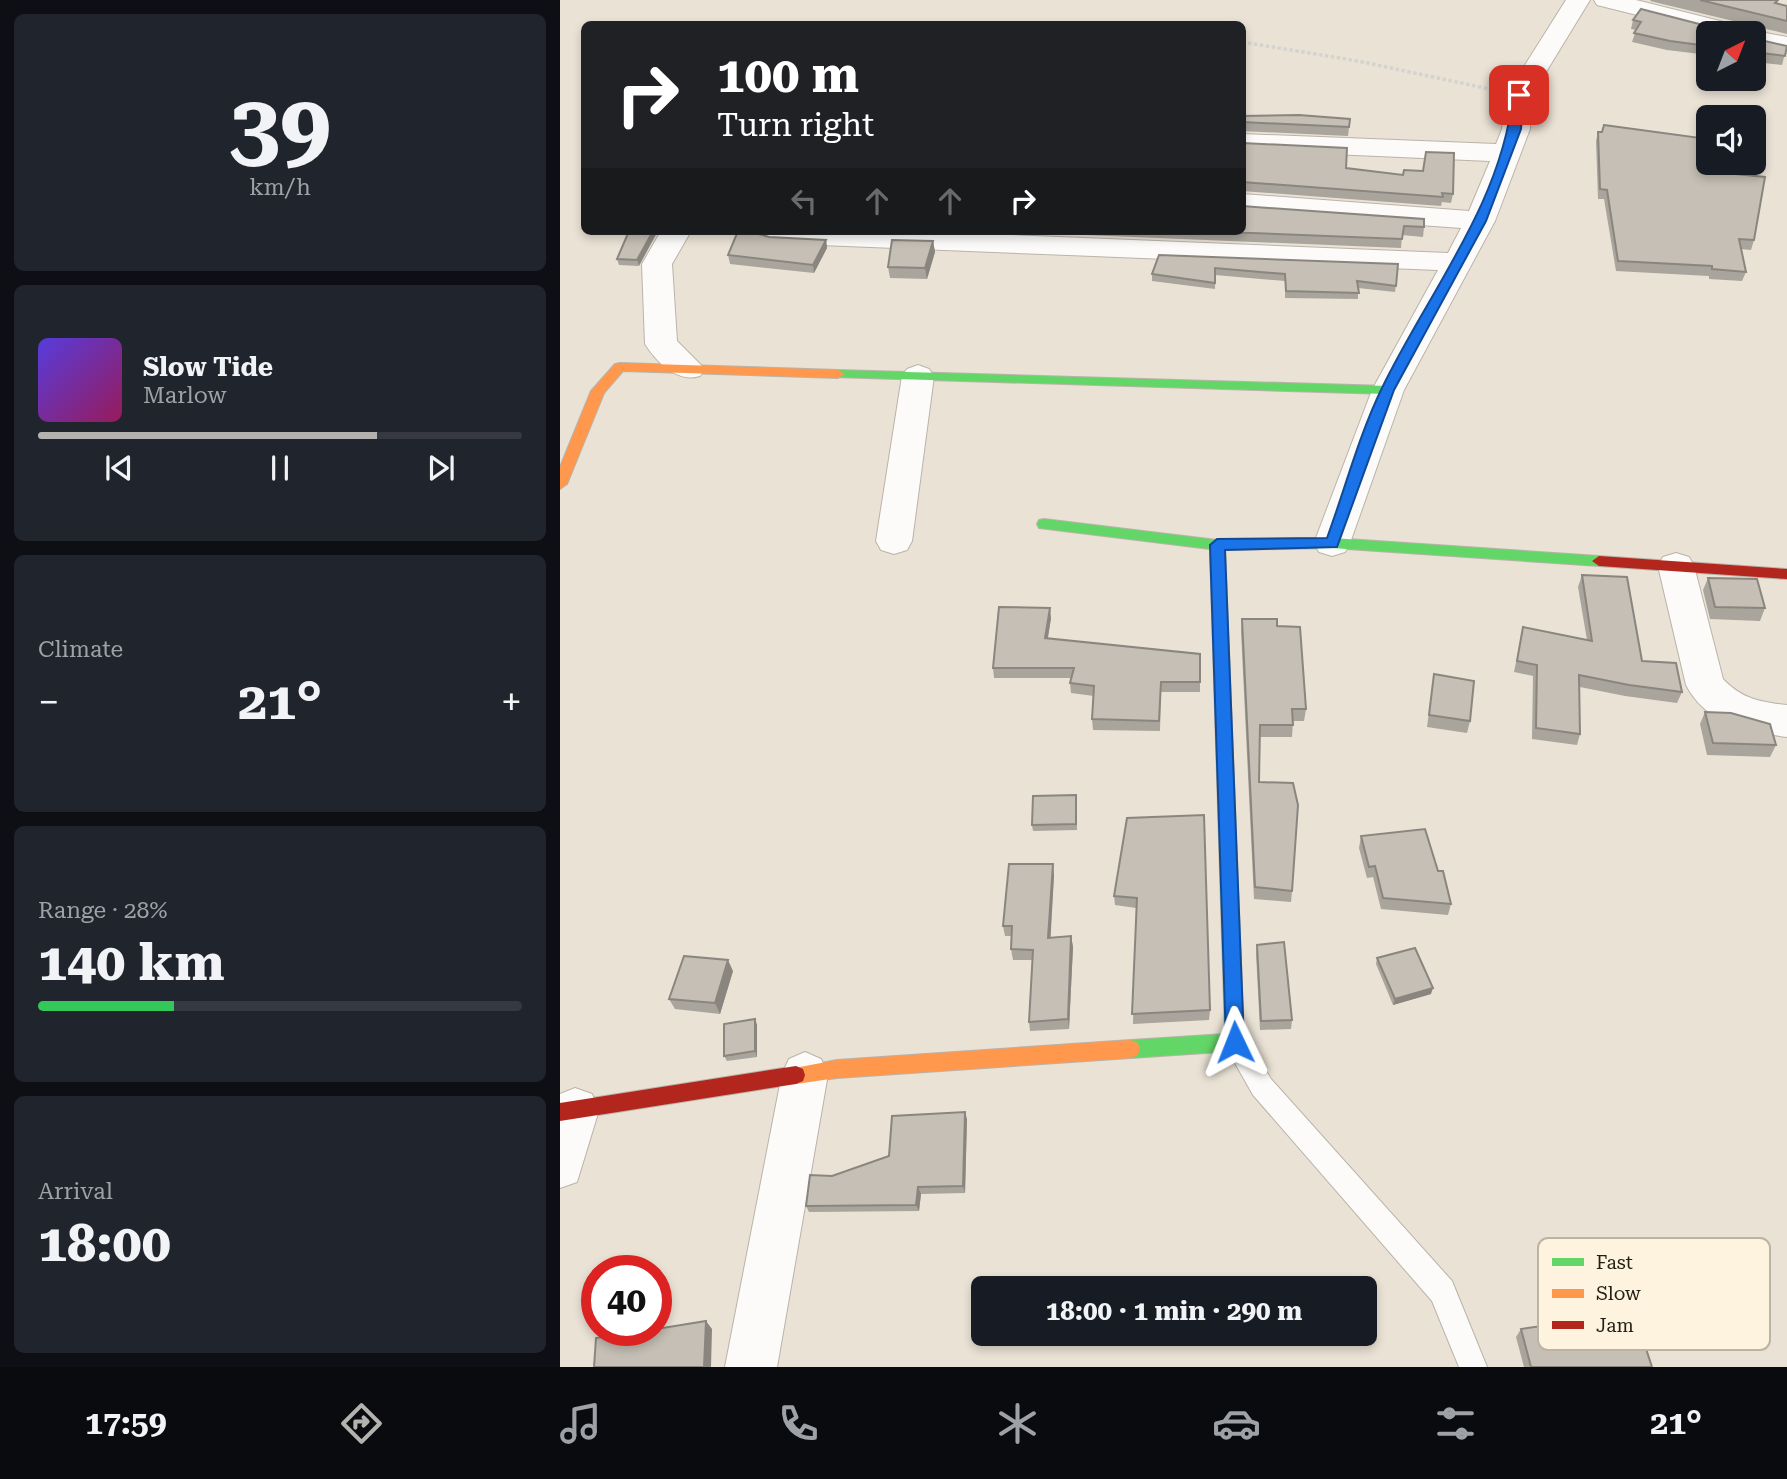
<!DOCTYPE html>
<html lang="en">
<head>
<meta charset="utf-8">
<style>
	:root { --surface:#171b24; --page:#20242c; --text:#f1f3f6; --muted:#9ea1a6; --line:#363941; --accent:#b4b2af }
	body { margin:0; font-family:"Roboto Serif",serif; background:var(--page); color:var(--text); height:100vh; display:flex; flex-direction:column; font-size:26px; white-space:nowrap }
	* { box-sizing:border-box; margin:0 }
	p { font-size:23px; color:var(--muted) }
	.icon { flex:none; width:38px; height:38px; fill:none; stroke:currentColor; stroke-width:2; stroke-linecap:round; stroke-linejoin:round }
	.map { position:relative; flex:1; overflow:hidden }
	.side { display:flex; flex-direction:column; gap:14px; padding:14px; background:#0d0f14; width:560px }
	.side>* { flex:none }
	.guide { position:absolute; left:21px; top:21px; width:665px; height:214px; border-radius:10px; box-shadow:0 4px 10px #0003; background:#202124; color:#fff; overflow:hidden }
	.needle { width:46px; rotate:42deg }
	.fabs { position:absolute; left:1136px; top:21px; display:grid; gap:14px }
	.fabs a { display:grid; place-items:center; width:70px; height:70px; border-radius:10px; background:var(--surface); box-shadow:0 4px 10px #0003; font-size:35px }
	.speed { position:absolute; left:21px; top:1255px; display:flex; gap:14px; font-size:35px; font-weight:700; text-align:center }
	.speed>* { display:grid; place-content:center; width:91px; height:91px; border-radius:50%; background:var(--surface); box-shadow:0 4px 10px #0003; line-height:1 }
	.speed .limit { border:10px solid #d22; background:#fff; color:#111 }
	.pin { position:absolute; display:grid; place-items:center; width:60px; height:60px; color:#fff; margin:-30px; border-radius:14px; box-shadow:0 4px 10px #0006 }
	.me { position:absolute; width:77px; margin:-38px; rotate:358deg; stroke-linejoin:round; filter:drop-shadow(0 0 5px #0008) }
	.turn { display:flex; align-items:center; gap:24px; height:147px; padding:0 21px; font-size:32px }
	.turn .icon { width:91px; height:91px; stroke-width:2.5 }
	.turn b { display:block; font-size:49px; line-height:60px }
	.lanes { display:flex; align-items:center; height:66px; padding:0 21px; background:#0003; justify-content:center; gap:35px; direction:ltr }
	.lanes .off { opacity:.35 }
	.big { font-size:52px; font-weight:700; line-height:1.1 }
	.side .tile { flex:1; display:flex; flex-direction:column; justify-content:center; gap:10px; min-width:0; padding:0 24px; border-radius:10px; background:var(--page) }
	.side .dial { align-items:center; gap:0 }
	.dial b { font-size:91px; line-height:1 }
	.song { display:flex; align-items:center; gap:21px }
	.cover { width:84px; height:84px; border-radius:10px; background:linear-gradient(135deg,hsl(250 70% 55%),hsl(330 70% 35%)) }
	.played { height:7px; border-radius:4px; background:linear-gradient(90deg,var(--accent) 70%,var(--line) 70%) }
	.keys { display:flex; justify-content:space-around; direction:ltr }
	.heat { display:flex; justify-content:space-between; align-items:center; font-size:38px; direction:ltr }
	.charge { height:10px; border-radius:5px; background:linear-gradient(90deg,#34c759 28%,var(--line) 0) }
	.trip { position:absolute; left:411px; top:1276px; width:406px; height:70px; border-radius:10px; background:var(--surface); box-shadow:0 4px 10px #0003; font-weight:700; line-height:70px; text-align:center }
	.menu { display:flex; height:112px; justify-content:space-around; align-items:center; background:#090b0e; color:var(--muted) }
	.menu .icon { width:49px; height:49px }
	.menu .active { color:var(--accent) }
	.menu b { font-size:32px; color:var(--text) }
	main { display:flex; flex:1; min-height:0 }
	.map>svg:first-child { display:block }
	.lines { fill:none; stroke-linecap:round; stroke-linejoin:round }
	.lane-casing { stroke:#bab3a9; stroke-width:2 }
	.street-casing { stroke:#bab3a9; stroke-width:2 }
	.fast-casing { stroke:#bab3a9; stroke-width:2 }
	.slow-casing { stroke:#bab3a9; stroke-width:2 }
	.jam-casing { stroke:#bab3a9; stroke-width:2 }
	.path { stroke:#d5d3cf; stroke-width:3.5; stroke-dasharray:3.5 2.5; stroke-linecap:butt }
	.lane { fill:#fcfbf9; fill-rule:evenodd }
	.street { fill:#fcfbf9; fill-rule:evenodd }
	.fast { fill:#63d668; fill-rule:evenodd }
	.slow { fill:#ff974d; fill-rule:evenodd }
	.jam { fill:#b3261e; fill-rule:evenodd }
	.wall { fill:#a9a49c }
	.shaded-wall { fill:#8a867f }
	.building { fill:#c5bfb5; stroke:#8a867f; stroke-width:2 }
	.route { fill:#1a73e8; stroke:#114b97; stroke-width:2 }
	.key { fill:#fef3de; stroke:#bdb3a2; stroke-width:2 }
	.key-label { font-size:19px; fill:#241f16 }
</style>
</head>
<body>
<main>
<section class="side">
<div class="tile dial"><b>39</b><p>km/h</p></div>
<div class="tile">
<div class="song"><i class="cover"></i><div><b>Slow Tide</b><p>Marlow</p></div></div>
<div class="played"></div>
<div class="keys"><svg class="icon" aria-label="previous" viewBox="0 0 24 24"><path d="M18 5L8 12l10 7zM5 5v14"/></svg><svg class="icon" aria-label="pause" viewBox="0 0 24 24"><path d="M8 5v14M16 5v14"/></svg><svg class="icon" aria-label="next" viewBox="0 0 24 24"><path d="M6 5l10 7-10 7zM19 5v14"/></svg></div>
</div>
<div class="tile"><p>Climate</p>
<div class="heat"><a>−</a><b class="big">21°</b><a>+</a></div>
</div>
<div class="tile"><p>Range · 28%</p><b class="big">140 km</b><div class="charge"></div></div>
<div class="tile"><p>Arrival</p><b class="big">18:00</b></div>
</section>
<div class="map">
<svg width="1227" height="1367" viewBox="0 0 1227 1367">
	<rect width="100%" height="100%" fill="#eae2d5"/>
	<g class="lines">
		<defs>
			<path id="lane" d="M 675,1031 L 684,1034 L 711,1079 L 892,1281 L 927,1367 L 899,1367 L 872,1301 L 693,1095 L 663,1042 L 666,1034 Z"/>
			<path id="street" d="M 1006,0 L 1030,0 L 972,95 L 970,129 L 935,221 L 844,390 L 790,543 L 785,552 L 772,556 L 759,552 L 754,543 L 812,390 L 878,270 L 212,243 L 202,240 L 197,234 L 199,231 L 356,231 L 888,253 L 901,228 L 682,212 L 682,194 L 909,211 L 930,161 L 682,150 L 682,134 L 936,144 L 942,129 L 946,95 Z
				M 1034,0 L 1076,0 L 1188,28 L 1190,30 L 1227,37 L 1227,53 L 1194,45 L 1194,33 L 1149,33 L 1037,5 Z
				M 101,231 L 131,231 L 112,264 L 117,341 L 145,369 L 140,376 C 118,383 97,363 85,344 L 82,264 Z
				M 358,365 L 369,369 L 374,376 L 352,541 L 347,550 L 334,554 L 321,550 L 316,541 L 342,376 L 347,369 Z
				M 1116,553 L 1129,557 L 1134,566 L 1163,679 C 1182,699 1200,702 1227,705 L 1227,737 C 1186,731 1147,725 1126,685 L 1098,566 L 1103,557 Z
				M 245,1052 L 261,1059 L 268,1074 L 217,1367 L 165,1367 L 222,1074 L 229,1059 Z
				M 15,1088 L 32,1094 L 39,1110 L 17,1182 L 0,1188 L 0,1094 Z"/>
			<path id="fast" d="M 278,370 L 828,386 L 835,390 L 828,394 L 273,377 L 273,371 Z
				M 484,519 L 657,540 L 772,538 L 1039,556 L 1046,561 L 1039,566 L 772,548 L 665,550 L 684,1042 L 682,1048 L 675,1051 L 571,1058 L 564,1055 L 562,1049 L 564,1043 L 571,1040 L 665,1034 L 650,549 L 479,528 L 477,524 L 479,520 Z"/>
			<path id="slow" d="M 60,363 L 278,370 L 285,374 L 278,378 L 63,371 L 44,393 L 7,484 L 0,489 L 0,467 L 31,391 L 55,364 Z
				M 571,1040 L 578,1043 L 580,1049 L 578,1055 L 571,1058 L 277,1078 L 236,1084 L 229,1081 L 227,1075 L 229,1069 L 277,1060 Z"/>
			<path id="jam" d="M 1039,556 L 1227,569 L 1227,579 L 1039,566 L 1032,561 Z
				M 236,1066 L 243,1069 L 245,1075 L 243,1081 L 236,1084 L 0,1121 L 0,1103 Z"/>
		</defs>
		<!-- lane casing -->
		<use href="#lane" class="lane-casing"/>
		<!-- street casing -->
		<use href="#street" class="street-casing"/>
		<!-- fast casing -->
		<use href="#fast" class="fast-casing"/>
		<!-- slow casing -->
		<use href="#slow" class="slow-casing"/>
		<!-- jam casing -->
		<use href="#jam" class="jam-casing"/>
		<!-- path -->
		<path class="path" d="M 682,42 L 798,61 L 929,89"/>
		<!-- lane -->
		<use href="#lane" class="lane"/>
		<!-- street -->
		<use href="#street" class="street"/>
		<!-- fast -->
		<use href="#fast" class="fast"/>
		<!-- slow -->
		<use href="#slow" class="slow"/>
		<!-- jam -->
		<use href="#jam" class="jam"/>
	</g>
	<!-- wall -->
	<path class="wall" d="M 1091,0 L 1218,0 L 1217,3 L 1227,6 L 1227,34 L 1090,1 Z
		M 1081,9 L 1151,27 L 1194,27 L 1196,39 L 1227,46 L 1222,65 L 1194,62 L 1194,33 L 1148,33 L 1148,55 L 1107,50 L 1072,42 L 1076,30 L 1071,29 L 1073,20 Z
		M 682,116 L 790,119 L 788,136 L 682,131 Z
		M 1038,132 L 1176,174 L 1194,240 L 1191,250 L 1181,249 L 1186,272 L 1182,281 L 1149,279 L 1149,276 L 1056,271 L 1044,199 L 1038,199 L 1036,141 Z
		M 682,143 L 893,194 L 891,203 L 882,202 L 881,206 L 682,191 Z
		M 682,206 L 864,227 L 863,237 L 842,235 L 841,248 L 525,235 L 525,231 L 682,231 Z
		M 69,231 L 79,266 L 59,265 L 57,259 Z
		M 178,231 L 198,231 L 199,234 L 209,237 L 266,240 L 267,248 L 254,273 L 170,264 L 168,255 Z
		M 373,241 L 375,252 L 367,279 L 330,278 L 328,267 Z
		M 599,255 L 838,264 L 835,292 L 798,288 L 798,299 L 725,298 L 725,281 L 655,275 L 655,289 L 592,281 L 592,274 Z
		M 1022,575 L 1082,661 L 1122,692 L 1117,703 L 1065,696 L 1020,687 L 1020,734 L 1017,745 L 972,739 L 973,676 L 954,672 L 963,627 L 1027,640 L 1018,587 Z
		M 1148,578 L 1205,608 L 1200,621 L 1150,619 L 1143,590 Z
		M 491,618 L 488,638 L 640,682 L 640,692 L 601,692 L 600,731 L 533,730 L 532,719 L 534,696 L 511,693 L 510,683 L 512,678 L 434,678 L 433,668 Z
		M 682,619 L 717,626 L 746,709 L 744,721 L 733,721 L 732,737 L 699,737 L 699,782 L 732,891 L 731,902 L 694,899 L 681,631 Z
		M 874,674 L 910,721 L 907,733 L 867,727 Z
		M 1145,712 L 1216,745 L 1210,757 L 1147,755 L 1140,724 Z
		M 517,801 L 517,830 L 473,831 L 472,825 Z
		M 567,818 L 650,1010 L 649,1020 L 573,1024 L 576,908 L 555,905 L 554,896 Z
		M 801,836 L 878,871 L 891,904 L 888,915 L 821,909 L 813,877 L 807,878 L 799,848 Z
		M 494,875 L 490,938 L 511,936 L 513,947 L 509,1029 L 470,1031 L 469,1022 L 473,960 L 453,960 L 451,949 L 452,936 L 445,936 L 443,926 Z
		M 697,945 L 732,1020 L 731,1029 L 700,1030 L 696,954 Z
		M 817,958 L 871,994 L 833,1005 L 816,964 Z
		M 173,971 L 160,1014 L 115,1009 L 109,999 Z
		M 195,1019 L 197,1025 L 197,1057 L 167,1061 L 164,1056 Z
		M 407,1119 L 405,1193 L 361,1194 L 359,1211 L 249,1212 L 246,1206 L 272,1176 L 329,1156 Z
		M 1009,1248 L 1092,1367 L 964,1367 L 956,1337 L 961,1329 L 1024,1320 L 1004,1256 Z"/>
	<!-- shaded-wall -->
	<path class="shaded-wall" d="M 93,231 L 98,231 L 79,266 L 77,260 Z
		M 266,240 L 267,248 L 254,273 L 253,265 Z
		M 373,241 L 375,252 L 367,279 L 365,268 Z
		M 490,608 L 491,618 L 486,648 L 485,638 Z
		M 493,864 L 494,875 L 490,948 L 488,938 Z
		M 511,936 L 513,947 L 509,1029 L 508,1019 Z
		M 168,960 L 173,971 L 160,1014 L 155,1003 Z
		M 873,988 L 871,994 L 833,1005 L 835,999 Z
		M 195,1019 L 197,1025 L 197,1057 L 195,1051 Z
		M 405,1112 L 407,1119 L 405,1193 L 403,1186 Z
		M 358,1187 L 361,1194 L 359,1211 L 356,1205 Z
		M 146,1321 L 152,1329 L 151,1367 L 144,1367 Z"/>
	<!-- building -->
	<path class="building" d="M 1140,0 L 1218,0 L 1215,3 L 1227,6 L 1227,21 Z
		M 1081,9 L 1151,27 L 1194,27 L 1196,39 L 1227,46 L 1225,56 L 1194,52 L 1194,33 L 1148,33 L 1148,46 L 1110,41 L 1074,33 L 1081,22 L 1073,20 Z
		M 739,115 L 790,119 L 789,127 L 682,122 L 682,116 Z
		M 1044,125 L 1148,139 L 1148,163 L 1178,163 L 1176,174 L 1205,177 L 1194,240 L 1179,239 L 1186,272 L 1152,269 L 1152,266 L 1058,261 L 1047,190 L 1040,189 L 1038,132 L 1042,132 Z
		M 682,143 L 787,148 L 786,168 L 843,175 L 844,170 L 863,171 L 866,152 L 894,153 L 893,194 L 882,193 L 883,197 L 682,182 Z
		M 682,206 L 864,219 L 864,227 L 844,226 L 842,239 L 641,231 L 682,231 Z
		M 69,231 L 93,231 L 77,260 L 57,259 Z
		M 178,231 L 196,231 L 199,234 L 209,237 L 266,240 L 253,265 L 168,255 Z
		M 332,240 L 373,241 L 365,268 L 328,267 Z
		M 599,255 L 838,264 L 836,286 L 797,281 L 799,293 L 726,291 L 725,274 L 655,268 L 655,283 L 592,274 Z
		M 1022,575 L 1067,577 L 1082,661 L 1116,663 L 1122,692 L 1069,685 L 1019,675 L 1020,734 L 976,728 L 977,665 L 957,661 L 963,627 L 1032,641 Z
		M 1148,578 L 1197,579 L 1205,608 L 1155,607 Z
		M 439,607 L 490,608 L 485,638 L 640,654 L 640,682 L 601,682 L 599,721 L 532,719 L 534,686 L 510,683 L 514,668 L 433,668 Z
		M 682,619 L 717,619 L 717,626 L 740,627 L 746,709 L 732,709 L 733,725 L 700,725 L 699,782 L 733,783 L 738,805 L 732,891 L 695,887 Z
		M 874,674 L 914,681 L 910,721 L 869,715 Z
		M 1145,712 L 1171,713 L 1210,724 L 1216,745 L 1153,743 Z
		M 516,795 L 516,824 L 472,825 L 473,796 Z
		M 644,815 L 650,1010 L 572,1014 L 577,898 L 554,896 L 567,818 Z
		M 865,829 L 878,871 L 883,871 L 891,904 L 823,898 L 815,866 L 809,867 L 801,836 Z
		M 449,864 L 493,864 L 488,938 L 511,936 L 508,1019 L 469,1022 L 473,950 L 451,949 L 452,926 L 443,926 Z
		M 724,942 L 732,1020 L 701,1021 L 697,945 Z
		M 855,948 L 873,988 L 835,999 L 817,958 Z
		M 124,956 L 168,960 L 155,1003 L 109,999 Z
		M 195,1019 L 195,1051 L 164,1056 L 164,1024 Z
		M 405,1112 L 403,1186 L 358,1187 L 356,1205 L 246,1206 L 250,1175 L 272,1176 L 329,1156 L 332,1116 Z
		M 1051,1242 L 1092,1367 L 971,1367 L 961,1329 L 1032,1319 L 1009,1248 Z
		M 146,1321 L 144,1367 L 34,1367 L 36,1338 L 87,1330 L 96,1330 L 96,1329 Z"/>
	<!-- route -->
	<path class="route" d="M 959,92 L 964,95 L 961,129 L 926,221 L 834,390 L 777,547 L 665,550 L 684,1042 L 682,1048 L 675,1051 L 668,1048 L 666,1042 L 650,545 L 657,539 L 767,538 C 785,489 799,435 822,388 C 868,293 942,203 953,95 Z"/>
	<!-- legend -->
	<rect x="978" y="1238" width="232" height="112" rx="10" class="key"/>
	<rect x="992" y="1258" width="32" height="8" fill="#63d668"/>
	<rect x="992" y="1289" width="32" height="9" fill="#ff974d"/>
	<rect x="992" y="1321" width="32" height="8" fill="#b3261e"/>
	<g class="key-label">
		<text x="1036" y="1269">Fast</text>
		<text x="1036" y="1300">Slow</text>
		<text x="1036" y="1332">Jam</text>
	</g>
</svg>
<div class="fabs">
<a><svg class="needle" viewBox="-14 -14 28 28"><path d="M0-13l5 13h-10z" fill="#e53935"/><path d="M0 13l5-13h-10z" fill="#9ea1a6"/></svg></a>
<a><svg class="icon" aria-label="sound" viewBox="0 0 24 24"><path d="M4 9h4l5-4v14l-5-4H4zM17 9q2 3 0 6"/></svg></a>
</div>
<div class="speed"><div class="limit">40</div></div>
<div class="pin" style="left:959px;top:95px;background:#d93025"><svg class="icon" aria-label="arrive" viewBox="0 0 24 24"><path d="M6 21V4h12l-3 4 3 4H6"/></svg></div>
<svg class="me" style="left:675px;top:1042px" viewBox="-20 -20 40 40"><path d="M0-17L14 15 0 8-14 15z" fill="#1a73e8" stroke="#fff" stroke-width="4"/></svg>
<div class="trip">18:00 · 1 min · 290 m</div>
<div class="guide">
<div class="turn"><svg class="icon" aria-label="right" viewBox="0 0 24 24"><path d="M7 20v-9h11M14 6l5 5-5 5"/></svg><div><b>100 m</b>Turn right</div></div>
<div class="lanes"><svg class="icon off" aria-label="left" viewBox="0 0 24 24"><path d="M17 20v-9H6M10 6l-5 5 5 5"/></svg><svg class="icon off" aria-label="ahead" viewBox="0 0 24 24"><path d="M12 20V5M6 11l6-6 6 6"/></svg><svg class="icon off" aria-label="ahead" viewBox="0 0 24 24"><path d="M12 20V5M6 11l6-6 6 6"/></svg><svg class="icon" aria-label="right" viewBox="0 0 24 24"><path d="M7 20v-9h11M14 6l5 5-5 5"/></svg></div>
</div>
</div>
</main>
<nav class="menu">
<b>17:59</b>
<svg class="icon active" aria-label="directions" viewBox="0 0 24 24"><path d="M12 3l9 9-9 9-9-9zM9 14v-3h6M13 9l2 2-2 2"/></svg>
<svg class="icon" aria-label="music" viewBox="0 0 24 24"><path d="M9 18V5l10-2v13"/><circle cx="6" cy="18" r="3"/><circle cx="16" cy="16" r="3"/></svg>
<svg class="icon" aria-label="phone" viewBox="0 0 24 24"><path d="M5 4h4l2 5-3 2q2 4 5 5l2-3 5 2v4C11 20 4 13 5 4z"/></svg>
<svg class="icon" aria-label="climate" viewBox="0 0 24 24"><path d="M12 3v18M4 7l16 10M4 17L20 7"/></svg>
<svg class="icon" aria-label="car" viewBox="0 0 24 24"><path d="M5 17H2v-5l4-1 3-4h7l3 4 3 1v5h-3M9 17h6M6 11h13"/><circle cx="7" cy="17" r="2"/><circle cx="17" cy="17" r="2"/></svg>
<svg class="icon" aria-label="filters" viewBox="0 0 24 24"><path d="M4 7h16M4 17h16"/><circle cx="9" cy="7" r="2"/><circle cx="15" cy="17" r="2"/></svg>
<b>21°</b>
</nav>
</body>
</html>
